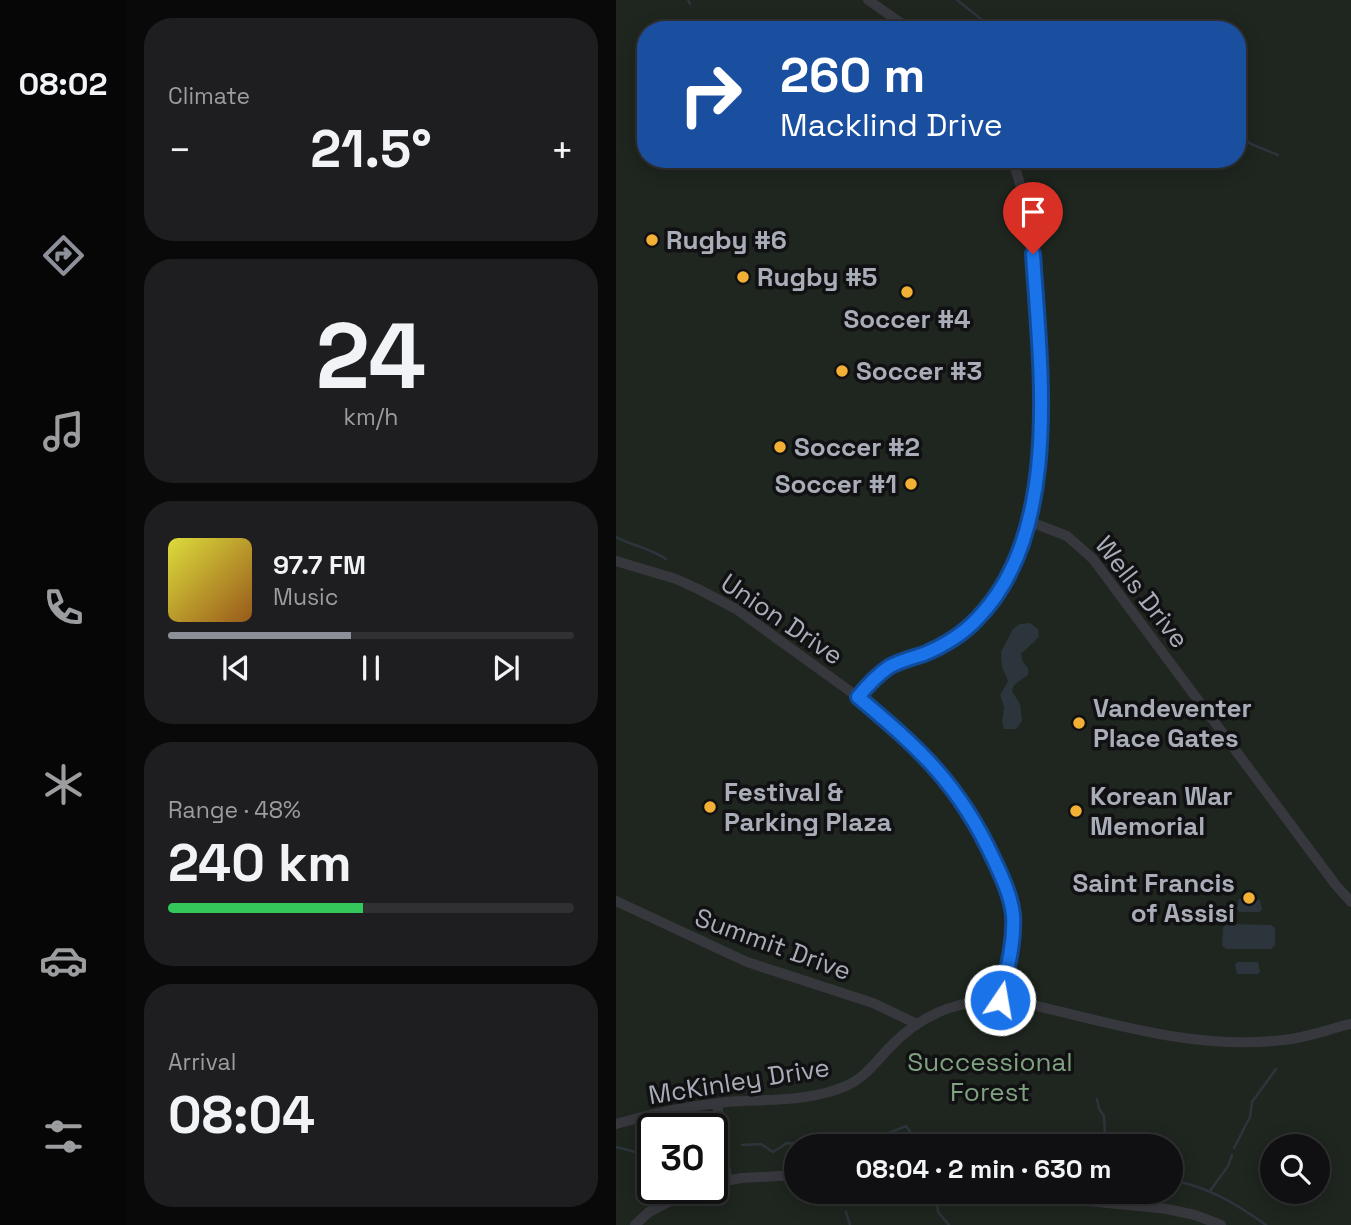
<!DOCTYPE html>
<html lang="en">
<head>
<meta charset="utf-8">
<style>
	:root { --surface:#101012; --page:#1e1e20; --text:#f1f3f6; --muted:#9c9d9f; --line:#303032; --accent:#8c9099 }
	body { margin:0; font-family:"Space Grotesk",sans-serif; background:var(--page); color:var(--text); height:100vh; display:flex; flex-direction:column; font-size:26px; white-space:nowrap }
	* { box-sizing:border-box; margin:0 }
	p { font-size:23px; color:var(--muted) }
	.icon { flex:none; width:38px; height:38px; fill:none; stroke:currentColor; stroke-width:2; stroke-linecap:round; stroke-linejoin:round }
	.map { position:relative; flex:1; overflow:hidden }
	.details { display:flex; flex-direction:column; gap:18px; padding:18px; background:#09090a; width:490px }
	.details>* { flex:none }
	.banner { position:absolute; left:21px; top:21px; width:609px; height:147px; border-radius:28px; box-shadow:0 4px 18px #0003,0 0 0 2px var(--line); background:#1a4fa0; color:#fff; overflow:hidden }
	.controls { position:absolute; left:644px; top:1134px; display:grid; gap:14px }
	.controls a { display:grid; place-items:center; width:70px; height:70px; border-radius:50%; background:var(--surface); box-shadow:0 4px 18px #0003,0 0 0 2px var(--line); font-size:35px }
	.speed { position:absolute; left:21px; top:1113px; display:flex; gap:14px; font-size:35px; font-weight:700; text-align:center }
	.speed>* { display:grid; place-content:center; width:91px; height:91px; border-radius:50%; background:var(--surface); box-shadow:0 4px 18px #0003,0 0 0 2px var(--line); line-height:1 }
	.speed .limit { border:4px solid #111; border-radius:10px; background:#fff; color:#111 }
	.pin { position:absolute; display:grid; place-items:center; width:60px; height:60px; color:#fff; margin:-72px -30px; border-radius:50% 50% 50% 0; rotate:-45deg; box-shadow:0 0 7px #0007 }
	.pin .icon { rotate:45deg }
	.me { position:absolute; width:77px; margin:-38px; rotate:12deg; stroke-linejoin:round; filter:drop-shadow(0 0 5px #0008) }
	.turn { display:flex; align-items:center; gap:24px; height:147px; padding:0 28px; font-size:32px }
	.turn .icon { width:91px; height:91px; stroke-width:2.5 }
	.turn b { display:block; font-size:49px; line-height:60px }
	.big { font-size:52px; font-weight:700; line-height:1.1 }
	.details .tile { flex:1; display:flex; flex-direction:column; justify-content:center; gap:10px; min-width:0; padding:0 24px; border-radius:28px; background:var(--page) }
	.details .dial { align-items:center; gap:0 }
	.dial b { font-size:91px; line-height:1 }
	.song { display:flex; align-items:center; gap:21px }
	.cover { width:84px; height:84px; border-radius:10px; background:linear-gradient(135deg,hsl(60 70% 55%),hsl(30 70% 35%)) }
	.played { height:7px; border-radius:4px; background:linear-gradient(90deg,var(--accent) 45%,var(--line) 45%) }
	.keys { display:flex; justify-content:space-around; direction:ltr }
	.heat { display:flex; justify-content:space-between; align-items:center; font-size:38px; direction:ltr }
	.charge { height:10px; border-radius:5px; background:linear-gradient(90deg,#34c759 48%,var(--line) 0) }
	.trip { position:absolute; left:168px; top:1134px; width:399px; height:70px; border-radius:35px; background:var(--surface); box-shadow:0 4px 18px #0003,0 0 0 2px var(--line); font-weight:700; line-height:70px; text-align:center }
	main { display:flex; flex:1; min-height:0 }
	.menu { display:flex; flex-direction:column; width:126px; justify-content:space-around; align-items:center; background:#060607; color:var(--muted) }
	.menu .icon { width:49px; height:49px }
	.menu .current { color:var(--accent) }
	.menu b { font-size:32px; color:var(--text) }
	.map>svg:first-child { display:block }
	.green { fill:#1e261f; fill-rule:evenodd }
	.water { fill:#2c353c }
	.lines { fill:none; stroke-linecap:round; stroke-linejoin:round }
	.stream { stroke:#2c353c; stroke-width:2.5 }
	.street { stroke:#37383d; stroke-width:10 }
	.route-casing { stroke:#114b97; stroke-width:18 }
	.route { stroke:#1a73e8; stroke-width:12 }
	.poi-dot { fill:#f2b134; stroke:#111113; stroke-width:2.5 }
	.labels { text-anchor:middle; stroke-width:7; stroke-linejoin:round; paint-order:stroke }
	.poi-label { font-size:26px; font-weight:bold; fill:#a8adb8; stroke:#111113; text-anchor:start }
	.street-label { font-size:26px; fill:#a8adb8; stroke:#111113 }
	.park-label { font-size:26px; fill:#7fa381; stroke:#111113 }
</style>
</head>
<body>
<main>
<nav class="menu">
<b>08:02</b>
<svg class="icon current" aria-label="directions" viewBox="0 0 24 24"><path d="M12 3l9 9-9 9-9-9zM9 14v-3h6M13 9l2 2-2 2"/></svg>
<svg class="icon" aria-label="music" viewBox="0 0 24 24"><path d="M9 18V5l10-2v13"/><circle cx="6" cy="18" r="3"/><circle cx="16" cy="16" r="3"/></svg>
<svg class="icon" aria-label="phone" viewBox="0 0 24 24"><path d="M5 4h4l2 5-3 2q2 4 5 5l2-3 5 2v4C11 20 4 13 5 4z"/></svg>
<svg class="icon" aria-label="climate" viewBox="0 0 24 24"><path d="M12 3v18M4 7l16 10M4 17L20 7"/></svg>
<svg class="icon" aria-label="car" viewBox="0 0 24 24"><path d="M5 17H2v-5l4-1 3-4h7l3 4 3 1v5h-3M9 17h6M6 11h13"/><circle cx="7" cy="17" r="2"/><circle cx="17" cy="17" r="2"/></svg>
<svg class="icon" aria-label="filters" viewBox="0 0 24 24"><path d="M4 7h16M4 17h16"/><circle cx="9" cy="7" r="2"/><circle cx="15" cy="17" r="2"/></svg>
</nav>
<section class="details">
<div class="tile"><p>Climate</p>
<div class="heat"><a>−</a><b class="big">21.5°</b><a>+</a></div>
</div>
<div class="tile dial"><b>24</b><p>km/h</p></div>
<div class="tile">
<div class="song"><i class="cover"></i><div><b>97.7 FM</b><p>Music</p></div></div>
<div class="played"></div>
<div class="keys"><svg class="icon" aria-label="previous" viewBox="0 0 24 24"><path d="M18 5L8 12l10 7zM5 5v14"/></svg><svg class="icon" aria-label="pause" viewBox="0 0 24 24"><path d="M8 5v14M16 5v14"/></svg><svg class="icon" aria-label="next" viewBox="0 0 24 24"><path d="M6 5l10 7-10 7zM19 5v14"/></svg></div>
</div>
<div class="tile"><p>Range · 48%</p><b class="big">240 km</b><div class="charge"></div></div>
<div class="tile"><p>Arrival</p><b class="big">08:04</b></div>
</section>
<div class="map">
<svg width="735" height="1225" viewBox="0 0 735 1225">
	<rect width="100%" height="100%" fill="#161618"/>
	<!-- green -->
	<path class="green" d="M 0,0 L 735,0 L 735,1225 L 0,1225 ZM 30,30 L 621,30 L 621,159 L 30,159 ZM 37,1129 L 96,1129 L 96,1188 L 37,1188 ZM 180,1146 L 555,1146 L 555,1192 L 180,1192 ZM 656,1146 L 702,1146 L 702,1192 L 656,1192 Z"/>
	<!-- water -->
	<path class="water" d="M 414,623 L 422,629 L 423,637 L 405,654 L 407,662 L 412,668 L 412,675 L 398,685 L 396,691 L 404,704 L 406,721 L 400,729 L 388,729 L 386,722 L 388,707 L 384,695 L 392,681 L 386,667 L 385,652 L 397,629 L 404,624 Z
		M 623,899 L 644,900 L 646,910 L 643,912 L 623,912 L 621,909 Z
		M 611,924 L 655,925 L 659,928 L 659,945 L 655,949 L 610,949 L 606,945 L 607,928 Z
		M 622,962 L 642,962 L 644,972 L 642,974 L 621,974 L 619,964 Z"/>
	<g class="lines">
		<!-- stream -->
		<path class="stream" d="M 72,0 L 74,4
			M 341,0 L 379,30
			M 621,134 L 635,144 L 662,155
			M 0,537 C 17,546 34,548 50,559
			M 481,1099 L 483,1109 L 488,1116 L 489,1134 L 495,1146
			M 126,1145 L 145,1144 L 157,1152 L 171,1143 L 197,1146 L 214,1141 L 232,1144 L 242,1139 L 257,1143 L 268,1135 L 290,1126 L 300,1140 L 314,1146
			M 362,1146 L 375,1146
			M 0,1147 L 24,1153 L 37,1151
			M 618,1148 L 634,1117 L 636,1102 L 660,1069
			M 555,1180 C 593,1187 619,1203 650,1225
			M 594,1191 L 612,1166 L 616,1155
			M 320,1192 L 322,1212 L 333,1225
			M 230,1212 L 234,1225"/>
		<!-- street -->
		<path class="street" d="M 252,0 L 295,30
			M 396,159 C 417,216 419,274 422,334 C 425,397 429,460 412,521 L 451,536 L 477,559 L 719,884 L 735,902
			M 0,561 L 60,579 L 82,589 L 120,609 L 242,697 L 319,765 L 354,812 L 379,863 L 393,897 L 397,931 L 385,1000
			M 242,697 C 251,686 261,674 273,667 C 287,658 304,656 319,649 C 375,620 394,578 412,521
			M 0,901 L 131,962 L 257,1003 L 301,1024
			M 101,1103 L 111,1180
			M 0,1124 C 37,1113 73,1106 111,1102 C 150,1099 196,1102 232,1085 C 249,1077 260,1062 272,1049 C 309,1010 350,996 403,1002 C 490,1021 577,1051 667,1040 C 691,1038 712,1029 735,1024
			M 96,1183 L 126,1178 L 180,1175
			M 383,1192 L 551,1209 L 579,1215 L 605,1225
			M 19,1225 L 33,1212 L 79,1188"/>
	</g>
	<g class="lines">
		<defs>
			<path id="route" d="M 384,1000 C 390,973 399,944 397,915 C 395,896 386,877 378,860 C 343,784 304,749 242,697 C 251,686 261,675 273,667 C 283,661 296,658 308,654 C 327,646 347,634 361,619 C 447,532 424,366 417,254"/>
		</defs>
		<!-- route casing -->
		<use href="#route" class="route-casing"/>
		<!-- route -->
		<use href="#route" class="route"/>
	</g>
	<!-- markers -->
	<g class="poi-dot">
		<circle cx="36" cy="240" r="7"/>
		<circle cx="127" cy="277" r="7"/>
		<circle cx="291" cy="292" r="7"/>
		<circle cx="226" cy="371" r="7"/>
		<circle cx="164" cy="447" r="7"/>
		<circle cx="295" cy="484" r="7"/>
		<circle cx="463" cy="723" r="7"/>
		<circle cx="94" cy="807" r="7"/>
		<circle cx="460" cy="811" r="7"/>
		<circle cx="633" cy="898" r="7"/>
	</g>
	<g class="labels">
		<!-- poi labels -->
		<g class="poi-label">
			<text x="50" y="249">Rugby #6</text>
			<text x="141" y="286">Rugby #5</text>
			<text x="291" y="328" text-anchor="middle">Soccer #4</text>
			<text x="240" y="380">Soccer #3</text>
			<text x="178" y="456">Soccer #2</text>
			<text x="281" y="493" text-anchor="end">Soccer #1</text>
			<text x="477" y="717">Vandeventer<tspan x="477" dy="30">Place Gates</tspan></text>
			<text x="108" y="801">Festival &amp;<tspan x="108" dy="30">Parking Plaza</tspan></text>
			<text x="474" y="805">Korean War<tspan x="474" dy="30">Memorial</tspan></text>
			<text x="619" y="892" text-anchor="end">Saint Francis<tspan x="619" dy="30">of Assisi</tspan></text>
		</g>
		<!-- street labels -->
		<g class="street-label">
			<text transform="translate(526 592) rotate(52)" y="9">Wells Drive</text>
			<text transform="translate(166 619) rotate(34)" y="9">Union Drive</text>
			<text transform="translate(157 944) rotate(20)" y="9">Summit Drive</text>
			<text transform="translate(123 1081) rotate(-9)" y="9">McKinley Drive</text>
		</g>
		<!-- park labels -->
		<g class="park-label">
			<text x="374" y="1071">Successional<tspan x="374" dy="30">Forest</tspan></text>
		</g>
	</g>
</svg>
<div class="controls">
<a><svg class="icon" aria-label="search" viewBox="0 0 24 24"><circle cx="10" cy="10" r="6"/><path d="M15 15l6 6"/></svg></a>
</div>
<div class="speed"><div class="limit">30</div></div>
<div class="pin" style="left:417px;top:254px;background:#d93025"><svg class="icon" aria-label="arrive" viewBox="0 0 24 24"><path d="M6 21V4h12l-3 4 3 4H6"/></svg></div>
<svg class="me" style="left:384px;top:1000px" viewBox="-20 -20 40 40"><circle r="17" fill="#1a73e8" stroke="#fff" stroke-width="3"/><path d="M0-11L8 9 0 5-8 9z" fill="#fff"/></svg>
<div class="trip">08:04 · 2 min · 630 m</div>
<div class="banner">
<div class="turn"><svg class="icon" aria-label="right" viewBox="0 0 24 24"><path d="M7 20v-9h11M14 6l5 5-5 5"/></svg><div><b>260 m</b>Macklind Drive</div></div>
</div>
</div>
</main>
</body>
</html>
